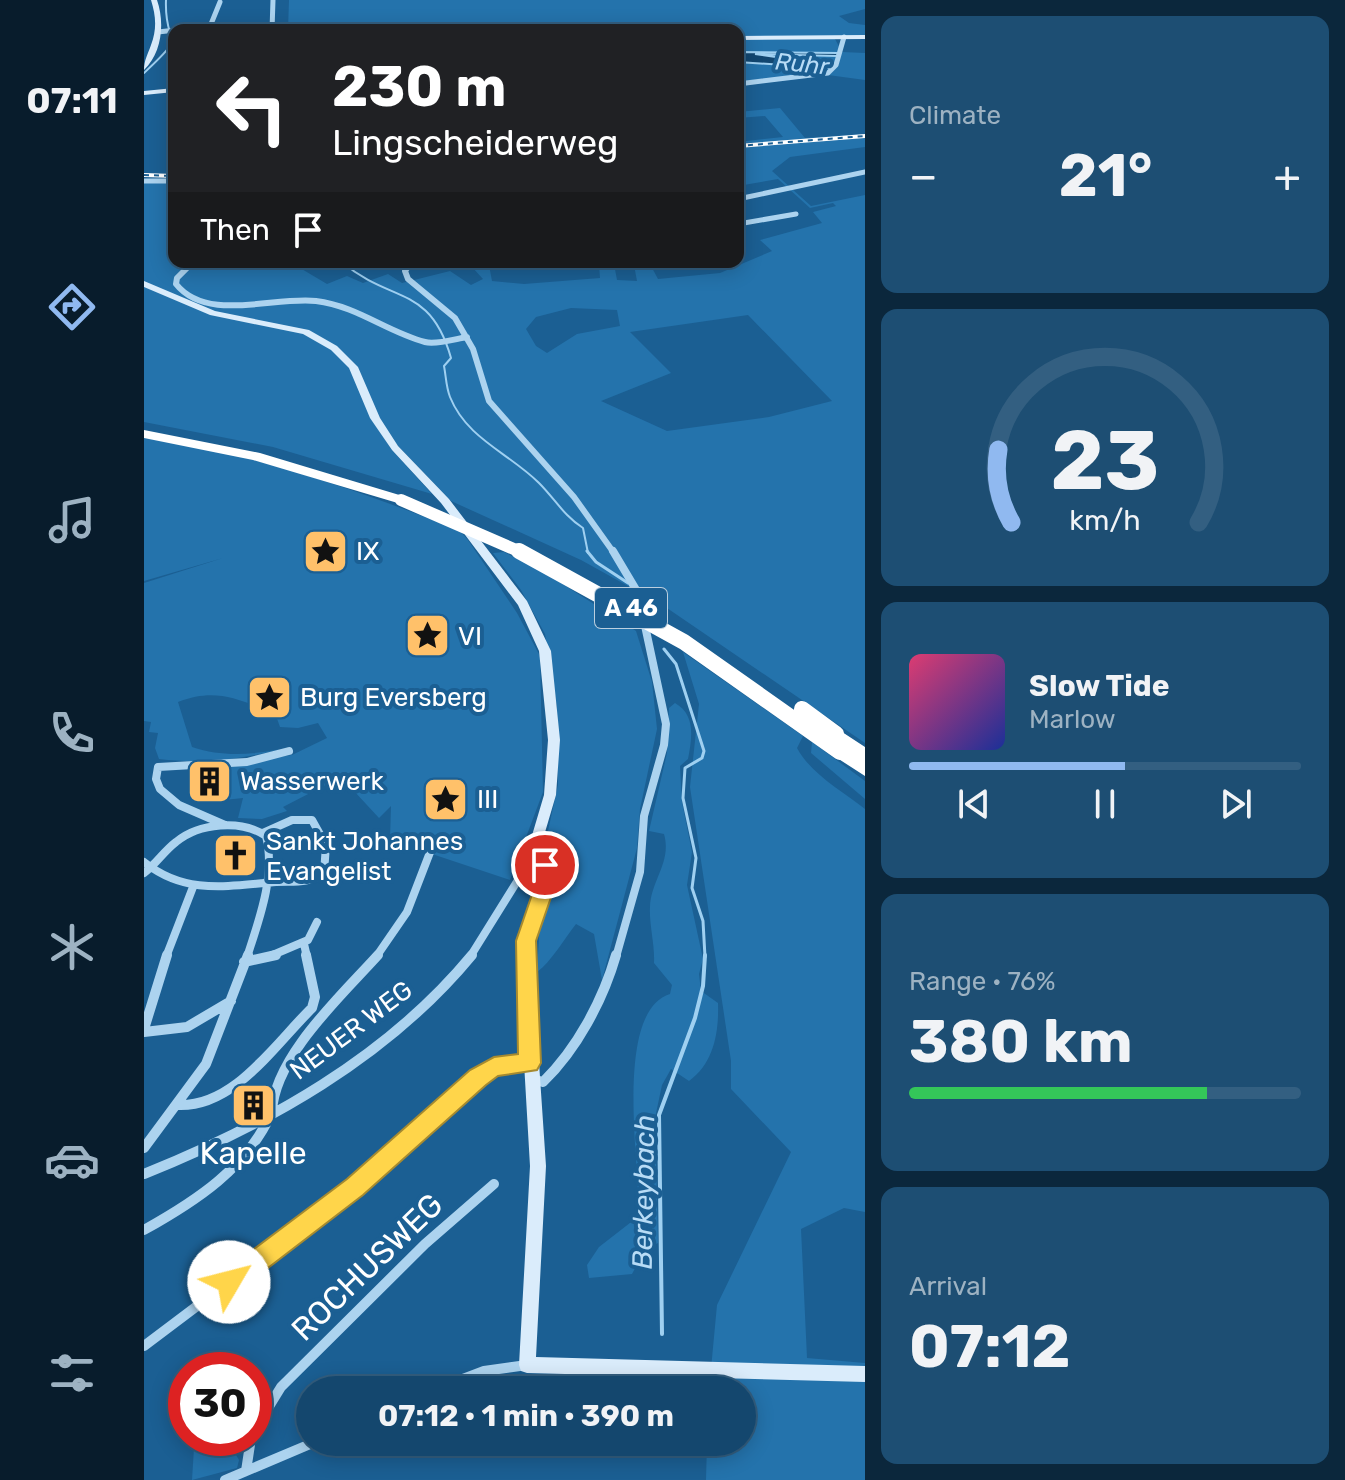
<!DOCTYPE html>
<html lang="en">
<head>
<meta charset="utf-8">
<style>
	:root { --surface:#14476e; --page:#1d4e73; --text:#f1f3f6; --muted:#9db2c2; --line:#335f81; --accent:#90b9f0 }
	body { margin:0; font-family:Rubik,sans-serif; background:var(--page); color:var(--text); height:100vh; display:flex; flex-direction:column; font-size:30px; white-space:nowrap }
	* { box-sizing:border-box; margin:0 }
	p { font-size:26px; color:var(--muted) }
	.icon { flex:none; width:44px; height:44px; fill:none; stroke:currentColor; stroke-width:2; stroke-linecap:round; stroke-linejoin:round }
	.map { position:relative; flex:1; overflow:hidden }
	.drawer { display:flex; flex-direction:column; gap:16px; padding:16px; background:#0b273c; width:480px }
	.drawer>* { flex:none }
	.banner { position:absolute; left:24px; top:24px; width:576px; height:244px; border-radius:16px; box-shadow:0 4px 20px #0003,0 0 0 2px var(--line); background:#202124; color:#fff; overflow:hidden }
	.speed { position:absolute; left:24px; top:1352px; display:flex; gap:16px; font-size:40px; font-weight:700; text-align:center }
	.speed>* { display:grid; place-content:center; width:104px; height:104px; border-radius:50%; background:var(--surface); box-shadow:0 4px 20px #0003,0 0 0 2px var(--line); line-height:1 }
	.speed .limit { border:12px solid #d22; background:#fff; color:#111 }
	.pin { position:absolute; display:grid; place-items:center; width:68px; height:68px; color:#fff; margin:-34px; border:4px solid #fff; border-radius:50%; box-shadow:0 2px 8px #0007 }
	.me { position:absolute; width:88px; margin:-44px; rotate:53deg; stroke-linejoin:round; filter:drop-shadow(0 0 6px #0008) }
	.turn { display:flex; align-items:center; gap:28px; height:168px; padding:0 32px; font-size:36px }
	.turn .icon { width:104px; height:104px; stroke-width:2.5 }
	.turn b { display:block; font-size:56px; line-height:68px }
	.then { display:flex; align-items:center; height:76px; padding:0 32px; background:#0003; gap:16px; font-size:30px }
	.big { font-size:60px; font-weight:700; line-height:1.1 }
	.drawer .widget { flex:1; display:flex; flex-direction:column; justify-content:center; gap:12px; min-width:0; padding:0 28px; border-radius:16px; background:var(--page) }
	.drawer .dial { align-items:center; gap:0 }
	.dial svg { height:208px; overflow:visible; fill:none; stroke:var(--line); stroke-width:7; stroke-linecap:round; text-anchor:middle }
	.dial text { fill:var(--text); stroke:none }
	.song { display:flex; align-items:center; gap:24px }
	.cover { width:96px; height:96px; border-radius:12px; background:linear-gradient(135deg,hsl(340 70% 55%),hsl(230 70% 35%)) }
	.played { height:8px; border-radius:4px; background:linear-gradient(90deg,var(--accent) 55%,var(--line) 55%) }
	.keys { display:flex; justify-content:space-around; direction:ltr }
	.heat { display:flex; justify-content:space-between; align-items:center; font-size:44px; direction:ltr }
	.charge { height:12px; border-radius:6px; background:linear-gradient(90deg,#34c759 76%,var(--line) 0) }
	.trip { position:absolute; left:152px; top:1376px; width:460px; height:80px; border-radius:40px; background:var(--surface); box-shadow:0 4px 20px #0003,0 0 0 2px var(--line); font-weight:700; line-height:80px; text-align:center }
	main { display:flex; flex:1; min-height:0 }
	.dock { display:flex; flex-direction:column; width:144px; justify-content:space-around; align-items:center; background:#081c2c; color:var(--muted) }
	.dock .icon { width:56px; height:56px }
	.dock .on { color:var(--accent) }
	.dock b { font-size:36px; color:var(--text) }
	.map>svg:first-child { display:block }
	.green { fill:#2473ac; fill-rule:evenodd }
	.water { fill:#124771; stroke:#9fd0f1; stroke-width:2 }
	.lines { fill:none; stroke-linecap:round; stroke-linejoin:round }
	.stream-far2 { stroke:#9fd0f1; stroke-width:2 }
	.stream-far1 { stroke:#9fd0f1; stroke-width:3 }
	.stream { stroke:#9fd0f1; stroke-width:4 }
	.street-far3 { stroke:#acd3ef; stroke-width:5 }
	.street-far2 { stroke:#acd3ef; stroke-width:6 }
	.street-far1 { stroke:#acd3ef; stroke-width:8 }
	.street { stroke:#acd3ef; stroke-width:10 }
	.secondary { fill:#daecfb; fill-rule:evenodd }
	.highway { fill:#fff; fill-rule:evenodd }
	.rail-casing { stroke:#fff; stroke-width:4 }
	.rail { stroke:#1b5f93; stroke-width:2; stroke-dasharray:5; stroke-linecap:butt }
	.highway-bridge-far1 { stroke:#fff; stroke-width:12 }
	.highway-bridge { stroke:#fff; stroke-width:16 }
	.route { fill:#ffd54a; stroke:#a68a30; stroke-width:2 }
	.labels { text-anchor:middle; stroke-width:8; stroke-linejoin:round; paint-order:stroke }
	.far-water-label { font-size:24px; font-style:italic; fill:#b8dcf6; stroke:#1b5f93 }
	.shield { fill:#1b5f93; stroke:#bbcfdf; stroke-width:2 }
	.shield-label { font-size:24px; font-weight:bold; fill:#fff }
	.poi-label { font-size:26px; fill:#fff; stroke:#1b5f93; text-anchor:start }
	.street-label { font-size:26px; fill:#fff; stroke:#1b5f93 }
	.water-label { font-size:28px; font-style:italic; fill:#b8dcf6; stroke:#1b5f93 }
	.near-poi-label { font-size:32px; fill:#fff; stroke:#1b5f93 }
	.near-street-label { font-size:32px; fill:#fff; stroke:#1b5f93 }
</style>
</head>
<body>
<main>
<nav class="dock">
<b>07:11</b>
<svg class="icon on" aria-label="directions" viewBox="0 0 24 24"><path d="M12 3l9 9-9 9-9-9zM9 14v-3h6M13 9l2 2-2 2"/></svg>
<svg class="icon" aria-label="music" viewBox="0 0 24 24"><path d="M9 18V5l10-2v13"/><circle cx="6" cy="18" r="3"/><circle cx="16" cy="16" r="3"/></svg>
<svg class="icon" aria-label="phone" viewBox="0 0 24 24"><path d="M5 4h4l2 5-3 2q2 4 5 5l2-3 5 2v4C11 20 4 13 5 4z"/></svg>
<svg class="icon" aria-label="climate" viewBox="0 0 24 24"><path d="M12 3v18M4 7l16 10M4 17L20 7"/></svg>
<svg class="icon" aria-label="car" viewBox="0 0 24 24"><path d="M5 17H2v-5l4-1 3-4h7l3 4 3 1v5h-3M9 17h6M6 11h13"/><circle cx="7" cy="17" r="2"/><circle cx="17" cy="17" r="2"/></svg>
<svg class="icon" aria-label="filters" viewBox="0 0 24 24"><path d="M4 7h16M4 17h16"/><circle cx="9" cy="7" r="2"/><circle cx="15" cy="17" r="2"/></svg>
</nav>
<div class="map">
<svg width="721" height="1480" viewBox="0 0 721 1480">
	<rect width="100%" height="100%" fill="#1b5f93"/>
	<!-- green -->
	<path class="green" d="M 145,0 L 721,0 L 721,9 L 695,16 L 705,23 L 721,25 L 721,35 L 691,39 L 698,52 L 721,53 L 721,80 L 684,75 L 594,86 L 594,62 L 684,68 L 611,54 L 693,56 L 693,53 L 594,52 L 594,30 L 144,30 Z
		M 636,108 L 661,138 L 721,134 L 721,147 L 646,157 L 628,171 L 667,206 L 721,195 L 721,743 L 520,606 L 437,560 L 307,501 L 228,419 L 247,449 L 288,494 L 129,447 L 0,422 L 0,181 L 30,182 L 30,262 L 146,262 L 183,284 L 203,276 L 219,283 L 244,274 L 258,283 L 306,271 L 327,285 L 339,279 L 327,266 L 345,265 L 348,281 L 380,284 L 456,278 L 455,265 L 470,264 L 473,280 L 493,281 L 490,265 L 506,264 L 514,279 L 576,273 L 628,251 L 616,240 L 678,223 L 669,212 L 692,206 L 689,203 L 666,208 L 634,179 L 594,186 L 594,161 L 600,156 L 594,152 L 594,142 L 639,137 L 621,116 L 594,118 L 594,112 ZM 427,308 L 473,310 L 476,326 L 433,334 L 403,353 L 392,346 L 382,329 L 392,317 ZM 604,315 L 688,401 L 625,417 L 523,431 L 457,401 L 527,373 L 486,332 Z
		M 0,438 C 110,453 214,490 316,531 L 324,540 L 373,613 L 396,656 L 399,792 L 366,880 L 246,840 L 247,806 L 235,818 L 197,777 L 139,807 L 143,811 L 118,819 L 94,818 L 99,798 L 80,800 L 88,764 L 148,755 L 183,738 L 174,723 L 154,728 L 136,727 L 131,713 C 94,700 73,687 34,702 L 48,747 C 78,757 106,755 137,749 C 96,760 57,764 15,759 L 11,748 L 14,733 L 5,732 L 7,722 L 0,721 L 0,583 L 79,558 L 0,581 Z
		M 360,552 L 403,574 L 492,631 L 508,682 L 513,729 L 496,809 L 493,848 L 458,980 L 450,934 L 432,924 C 420,939 407,962 393,972 L 396,921 L 412,889 L 402,840 L 414,785 L 413,707 L 401,634 L 377,590 L 349,553 Z
		M 539,652 L 659,736 L 653,748 C 667,774 698,791 721,809 L 721,1212 L 700,1208 L 657,1229 L 663,1358 L 721,1363 L 721,1480 L 562,1480 L 563,1442 L 598,1442 L 598,1390 L 565,1390 L 573,1305 L 647,1152 L 587,1089 L 587,1061 L 546,787 L 555,704 Z
		M 531,703 C 552,715 548,738 544,759 L 536,766 L 538,802 L 548,852 L 543,885 L 559,959 L 555,974 L 557,991 L 574,1003 C 575,1032 570,1063 545,1081 L 527,1069 L 518,1085 L 511,1118 L 514,1243 L 501,1250 L 488,1274 L 445,1278 L 443,1265 L 455,1247 L 500,1212 L 494,1193 C 493,1148 473,1010 526,994 L 528,985 L 510,963 C 511,944 505,925 506,907 C 507,880 528,862 520,834 L 505,831 L 523,753 L 525,708 Z
		M 668,742 L 721,781 L 721,799 L 667,753 Z
		M 44,1438 L 82,1438 L 95,1460 L 93,1468 L 48,1480 L 50,1448 Z"/>
	<!-- water -->
	<path class="water" d="M 594,52 L 694,53 L 693,56 L 611,54 L 686,65 L 685,68 L 594,62 Z"/>
	<g class="lines">
		<!-- stream-far2 -->
		<path class="stream-far2" d="M 0,73 C 46,30 20,50 22,0
			M 198,262 C 247,304 286,284 307,358 L 300,366 C 302,376 302,387 306,397 C 323,439 365,453 395,483 C 411,499 420,516 439,528 L 444,553"/>
		<!-- stream-far1 -->
		<path class="stream-far1" d="M 443,551 L 452,562 L 484,583
			M 520,649 L 532,664 L 560,751 L 558,758 L 541,768 L 539,798 L 552,858 L 548,888 L 559,921 L 561,957"/>
		<!-- stream -->
		<path class="stream" d="M 518,1334 L 515,1115 L 551,1018 L 559,986 L 561,955"/>
		<!-- street-far3 -->
		<path class="street-far3" d="M 65,29 L 76,2
			M 128,30 L 129,0
			M 14,32 L 67,26
			M 594,84 L 684,73 L 692,65 L 700,37
			M 0,181 L 30,181
			M 594,199 L 721,172
			M 594,224 L 652,214
			M 594,235 L 600,224"/>
		<!-- street-far2 -->
		<path class="street-far2" d="M 49,262 L 33,278 L 32,284 C 63,323 130,296 172,301 C 213,306 243,332 281,342 C 292,345 311,339 323,337
			M 241,262 L 262,268
			M 267,262 L 261,271 L 264,279 L 311,318 L 329,349 L 345,401 L 430,497 L 470,553
			M 488,262 L 505,262
			M 405,264 L 443,265
			M 472,265 L 489,263"/>
		<!-- street-far1 -->
		<path class="street-far1" d="M 469,551 L 494,593 L 522,724 L 520,745 L 500,816 L 496,872 L 472,957
			M 81,825 L 35,805 L 16,789 L 12,779 L 14,767 L 103,762 L 145,751
			M 0,862 C 41,895 83,886 132,882 C 150,881 164,884 180,873 L 182,845 L 168,820 L 148,820 L 119,833
			M 0,873 C 12,864 20,851 32,842 C 55,823 97,819 122,836 C 132,875 115,920 103,957
			M 160,944 L 163,957
			M 22,957 L 49,887
			M 124,957 L 164,940 L 173,922
			M 232,957 L 263,912 L 290,842
			M 326,957 L 387,859"/>
		<!-- street -->
		<path class="street" d="M 100,962 L 132,955
			M 0,1029 L 23,955
			M 0,1032 L 43,1027 L 87,1001
			M 388,1079 L 399,1082 C 433,1049 459,1000 472,955
			M 33,1105 C 90,1108 131,1044 168,1008 L 171,997 L 162,955
			M 128,1112 C 130,1057 198,995 234,955
			M 0,1148 L 62,1064 L 104,955
			M 0,1174 C 122,1125 243,1058 328,955
			M 0,1230 C 52,1201 103,1168 128,1112
			M 0,1346 L 211,1187 L 334,1077 L 350,1067 L 386,1063
			M 290,1390 L 340,1371 L 383,1365
			M 110,1431 L 137,1387 L 281,1244 L 350,1184
			M 102,1471 L 107,1438
			M 81,1480 L 171,1442"/>
		<!-- secondary -->
		<path class="secondary" d="M 7,0 L 13,0 C 21,23 18,53 0,70 C 0,60 4,54 7,45 C 13,29 12,16 7,0 Z
			M 721,35 L 721,39 L 594,40 L 594,36 Z
			M 30,88 L 30,92 L 0,95 L 0,91 Z
			M 0,281 L 71,311 L 165,330 L 193,346 L 214,367 L 236,418 L 254,446 L 305,499 L 383,601 L 407,651 L 416,740 L 412,795 L 394,856 L 406,861 L 411,877 L 395,915 L 388,959 L 402,1166 L 392,1357 L 721,1366 L 721,1382 L 383,1373 L 377,1371 L 375,1365 L 386,1166 L 374,959 L 381,915 L 397,877 L 395,868 L 382,863 L 381,859 L 400,795 L 404,740 L 395,651 L 374,605 L 297,503 L 248,450 L 226,418 L 205,368 L 187,350 L 159,334 L 66,315 L 0,287 Z"/>
		<!-- highway -->
		<path class="highway" d="M 0,430 L 116,453 L 262,497 L 264,500 L 257,504 L 109,460 L 0,438 Z
			M 692,728 L 721,747 L 721,776 L 690,756 L 688,752 L 690,748 L 697,746 L 684,734 Z"/>
		<defs>
			<path id="rail" d="M 594,146 L 721,136
				M 0,175 L 30,176"/>
		</defs>
		<!-- rail casing -->
		<use href="#rail" class="rail-casing"/>
		<!-- rail -->
		<use href="#rail" class="rail"/>
		<!-- highway-bridge-far1 -->
		<path class="highway-bridge-far1" d="M 257,500 L 379,553"/>
		<!-- highway-bridge -->
		<path class="highway-bridge" d="M 375,551 L 540,642 L 696,752
			M 658,709 L 692,734"/>
	</g>
	<!-- route -->
	<path class="route" d="M 401,857 L 408,859 L 414,877 L 392,941 L 397,1063 L 393,1070 L 354,1076 L 342,1085 L 219,1195 L 94,1291 L 85,1294 L 77,1291 L 73,1282 L 77,1274 L 203,1179 L 326,1070 L 350,1057 L 374,1054 L 372,941 L 394,877 L 391,865 Z"/>
	<!-- icons -->
	<defs>
		<symbol id="sight-square" viewBox="-11 -11 22 22"><rect x="-9" y="-9" width="18" height="18" rx="4" fill="#ffc16a" stroke="#1b5f93"/><path d="M0-6L1.8-2.2L6-1.7L2.9 1.2L3.7 5.4L0 3.3L-3.7 5.4L-2.9 1.2L-6-1.7L-1.8-2.2Z" fill="#111"/></symbol>
		<symbol id="building-square" viewBox="-11 -11 22 22"><rect x="-9" y="-9" width="18" height="18" rx="4" fill="#ffc16a" stroke="#1b5f93"/><path d="M-4-6H4V6H1V3H-1V6H-4ZM-2.5-4.3h1.7v1.8h-1.7ZM.8-4.3h1.7v1.8H.8ZM-2.5-1h1.7V.8h-1.7ZM.8-1h1.7V.8H.8Z" fill="#111"/></symbol>
		<symbol id="church-square" viewBox="-11 -11 22 22"><rect x="-9" y="-9" width="18" height="18" rx="4" fill="#ffc16a" stroke="#1b5f93"/><path d="M-1.2-6h2.4v3.5h3.3v2.4h-3.3V6h-2.4V-.1h-3.3v-2.4h3.3Z" fill="#111"/></symbol>
	</defs>
	<g fill-rule="evenodd">
		<use href="#sight-square" x="156" y="526" width="51" height="51"/>
		<use href="#sight-square" x="258" y="610" width="51" height="51"/>
		<use href="#sight-square" x="100" y="672" width="51" height="51"/>
		<use href="#building-square" x="40" y="756" width="51" height="51"/>
		<use href="#sight-square" x="276" y="774" width="51" height="51"/>
		<use href="#church-square" x="66" y="830" width="51" height="51"/>
		<use href="#building-square" x="84" y="1080" width="51" height="51"/>
	</g>
	<g class="labels">
		<!-- far-water labels -->
		<g class="far-water-label">
			<text transform="translate(658 64) rotate(6)" y="8">Ruhr</text>
		</g>
		<!-- shield labels -->
		<rect class="shield" x="451" y="588" width="72" height="40" rx="6"/>
		<g class="shield-label">
			<text x="487" y="616">A 46</text>
		</g>
		<!-- poi labels -->
		<g class="poi-label">
			<text x="212" y="560">IX</text>
			<text x="314" y="645">VI</text>
			<text x="156" y="706">Burg Eversberg</text>
			<text x="96" y="790">Wasserwerk</text>
			<text x="333" y="808">III</text>
			<text x="122" y="850">Sankt Johannes<tspan x="122" dy="30">Evangelist</tspan></text>
		</g>
		<!-- street labels -->
		<g class="street-label">
			<text transform="translate(207 1030) rotate(-37)" y="9">NEUER WEG</text>
		</g>
		<!-- water labels -->
		<g class="water-label">
			<text transform="translate(499 1192) rotate(-89)" y="10">Berkeybach</text>
		</g>
		<!-- near-poi labels -->
		<g class="near-poi-label">
			<text x="109" y="1164">Kapelle</text>
		</g>
		<!-- near-street labels -->
		<g class="near-street-label">
			<text transform="translate(223 1267) rotate(-44)" y="11">ROCHUSWEG</text>
		</g>
	</g>
</svg>
<div class="speed"><div class="limit">30</div></div>
<div class="pin" style="left:401px;top:865px;background:#d93025"><svg class="icon" aria-label="arrive" viewBox="0 0 24 24"><path d="M6 21V4h12l-3 4 3 4H6"/></svg></div>
<svg class="me" style="left:85px;top:1282px" viewBox="-20 -20 40 40"><circle r="19" fill="#fff"/><path d="M0-13L10 11 0 6-10 11z" fill="#ffd54a"/></svg>
<div class="trip">07:12 · 1 min · 390 m</div>
<div class="banner">
<div class="turn"><svg class="icon" aria-label="left" viewBox="0 0 24 24"><path d="M17 20v-9H6M10 6l-5 5 5 5"/></svg><div><b>230 m</b>Lingscheiderweg</div></div>
<div class="then">Then<svg class="icon" aria-label="arrive" viewBox="0 0 24 24"><path d="M6 21V4h12l-3 4 3 4H6"/></svg></div>
</div>
</div>
<section class="drawer">
<div class="widget"><p>Climate</p>
<div class="heat"><a>−</a><b class="big">21°</b><a>+</a></div>
</div>
<div class="widget dial"><svg viewBox="0 0 100 80">
<path d="M14 69A42 42 0 1 1 86 69"/>
<path d="M14 69A42 42 0 0 1 9 41" stroke="#90b9f0"/>
<text x="50" y="56" font-size="32" font-weight="700">23</text>
<text x="50" y="72" font-size="11">km/h</text>
</svg></div>
<div class="widget">
<div class="song"><i class="cover"></i><div><b>Slow Tide</b><p>Marlow</p></div></div>
<div class="played"></div>
<div class="keys"><svg class="icon" aria-label="previous" viewBox="0 0 24 24"><path d="M18 5L8 12l10 7zM5 5v14"/></svg><svg class="icon" aria-label="pause" viewBox="0 0 24 24"><path d="M8 5v14M16 5v14"/></svg><svg class="icon" aria-label="next" viewBox="0 0 24 24"><path d="M6 5l10 7-10 7zM19 5v14"/></svg></div>
</div>
<div class="widget"><p>Range · 76%</p><b class="big">380 km</b><div class="charge"></div></div>
<div class="widget"><p>Arrival</p><b class="big">07:12</b></div>
</section>
</main>
</body>
</html>
